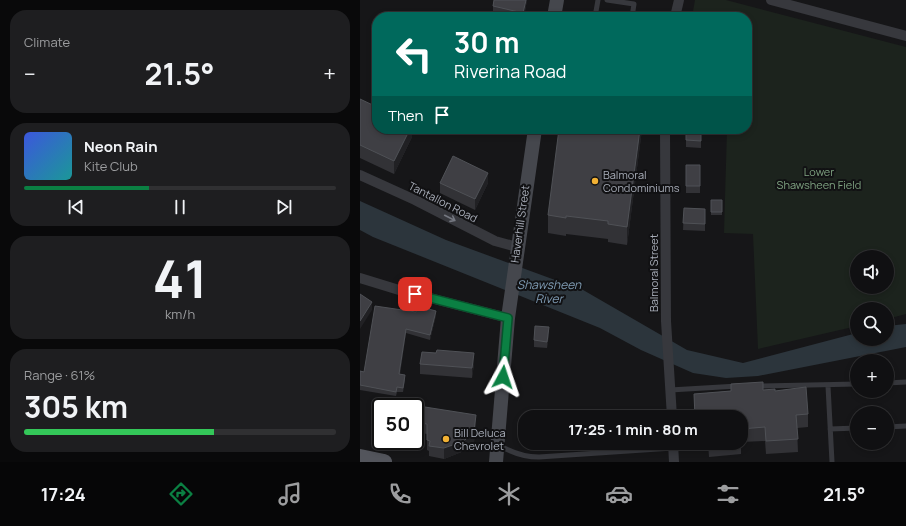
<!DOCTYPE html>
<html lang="en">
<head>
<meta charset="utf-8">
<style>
	:root { --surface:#101012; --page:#1e1e20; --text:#f1f3f6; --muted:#9c9d9f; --line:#303032; --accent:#0b8043 }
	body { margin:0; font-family:Manrope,sans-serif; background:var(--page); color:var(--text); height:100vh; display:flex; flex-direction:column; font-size:15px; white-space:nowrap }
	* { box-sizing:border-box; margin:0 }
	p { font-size:13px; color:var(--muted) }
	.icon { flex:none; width:22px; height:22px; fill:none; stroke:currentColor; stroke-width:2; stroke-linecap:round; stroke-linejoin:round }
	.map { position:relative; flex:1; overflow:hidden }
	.panel { display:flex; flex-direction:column; gap:10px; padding:10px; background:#09090a; width:360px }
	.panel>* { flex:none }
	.guide { position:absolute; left:12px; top:12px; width:380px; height:122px; border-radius:16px; box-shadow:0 2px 6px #0003,0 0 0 1px var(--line); background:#00695c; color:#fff; overflow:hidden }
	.buttons { position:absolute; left:490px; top:250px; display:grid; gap:8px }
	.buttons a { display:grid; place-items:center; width:44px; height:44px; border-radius:50%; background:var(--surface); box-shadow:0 2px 6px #0003,0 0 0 1px var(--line); font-size:20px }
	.speed { position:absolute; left:12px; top:398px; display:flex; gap:8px; font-size:20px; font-weight:700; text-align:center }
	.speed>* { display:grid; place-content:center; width:52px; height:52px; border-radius:50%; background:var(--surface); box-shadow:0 2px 6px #0003,0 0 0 1px var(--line); line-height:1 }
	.speed .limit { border:2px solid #111; border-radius:6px; background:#fff; color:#111 }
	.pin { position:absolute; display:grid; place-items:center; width:34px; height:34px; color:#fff; margin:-17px; border-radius:8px; box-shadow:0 2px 6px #0006 }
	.me { position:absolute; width:44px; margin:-22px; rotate:5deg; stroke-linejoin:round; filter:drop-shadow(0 0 3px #0008) }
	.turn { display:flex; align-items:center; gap:14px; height:84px; padding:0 16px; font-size:18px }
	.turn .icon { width:52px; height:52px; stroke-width:2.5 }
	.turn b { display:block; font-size:28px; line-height:34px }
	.then { display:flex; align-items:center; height:38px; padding:0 16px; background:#0003; gap:8px; font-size:15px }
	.big { font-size:30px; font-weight:700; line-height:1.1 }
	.panel .card { flex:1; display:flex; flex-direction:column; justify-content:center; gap:6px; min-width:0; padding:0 14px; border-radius:16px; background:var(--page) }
	.panel .dial { align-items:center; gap:0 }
	.dial b { font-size:52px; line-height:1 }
	.song { display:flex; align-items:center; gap:12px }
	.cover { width:48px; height:48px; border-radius:6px; background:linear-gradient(135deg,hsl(230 70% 55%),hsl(180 70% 35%)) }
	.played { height:4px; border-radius:2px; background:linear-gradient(90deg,var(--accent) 40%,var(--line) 40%) }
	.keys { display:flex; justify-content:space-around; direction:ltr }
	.heat { display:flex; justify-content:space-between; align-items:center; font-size:22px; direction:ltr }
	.charge { height:6px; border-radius:3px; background:linear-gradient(90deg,#34c759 61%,var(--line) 0) }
	.trip { position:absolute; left:158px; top:410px; width:230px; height:40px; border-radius:16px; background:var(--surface); box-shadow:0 2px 6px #0003,0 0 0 1px var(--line); font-weight:700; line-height:40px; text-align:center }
	.menu { display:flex; height:64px; justify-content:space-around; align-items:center; background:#060607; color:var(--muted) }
	.menu .icon { width:28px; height:28px }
	.menu .active { color:var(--accent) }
	.menu b { font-size:18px; color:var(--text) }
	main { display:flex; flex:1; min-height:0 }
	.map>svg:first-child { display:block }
	.green { fill:#1c231d; fill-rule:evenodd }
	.water { fill:#2c353c }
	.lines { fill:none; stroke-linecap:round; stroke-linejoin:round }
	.service { stroke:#37383d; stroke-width:5 }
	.minor { stroke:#37383d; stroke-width:10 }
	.secondary { stroke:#45474d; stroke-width:14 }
	.primary { stroke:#53555c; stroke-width:16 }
	.wall { fill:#323236 }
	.shaded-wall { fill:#212124 }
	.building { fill:#3f3f44; stroke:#4f5156 }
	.oneway { stroke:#757881 }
	.route-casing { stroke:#07532c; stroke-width:10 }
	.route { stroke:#0b8043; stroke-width:7 }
	.poi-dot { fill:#f2b134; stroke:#111113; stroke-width:1.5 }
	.labels { text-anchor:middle; stroke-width:4; stroke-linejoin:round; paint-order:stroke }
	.park-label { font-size:11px; fill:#7fa381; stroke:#111113 }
	.poi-label { font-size:11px; fill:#a8adb8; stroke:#111113; text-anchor:start }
	.street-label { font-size:11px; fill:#a8adb8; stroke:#111113 }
	.water-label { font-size:12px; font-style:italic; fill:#7f9bb3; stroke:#111113 }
</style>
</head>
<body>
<main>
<section class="panel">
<div class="card"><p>Climate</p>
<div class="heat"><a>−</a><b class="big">21.5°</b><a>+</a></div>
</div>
<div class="card">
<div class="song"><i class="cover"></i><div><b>Neon Rain</b><p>Kite Club</p></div></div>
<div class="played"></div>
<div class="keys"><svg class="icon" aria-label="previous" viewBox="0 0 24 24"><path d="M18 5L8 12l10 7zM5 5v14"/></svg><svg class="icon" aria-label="pause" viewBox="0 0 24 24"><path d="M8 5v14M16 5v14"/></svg><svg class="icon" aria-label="next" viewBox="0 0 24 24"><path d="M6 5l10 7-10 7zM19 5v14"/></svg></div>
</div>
<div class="card dial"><b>41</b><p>km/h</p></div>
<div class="card"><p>Range · 61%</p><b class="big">305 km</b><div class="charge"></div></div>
</section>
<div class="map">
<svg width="546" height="462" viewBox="0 0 546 462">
	<rect width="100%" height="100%" fill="#161618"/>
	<!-- green -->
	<path class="green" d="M 335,0 L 366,0 L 546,47 L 546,314 L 527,319 L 527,309 L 497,309 L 497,326 L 398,349 L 393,234 L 364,233 L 367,129 L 387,129 L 387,17 L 332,17 ZM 497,257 L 527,257 L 527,287 L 497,287 Z"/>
	<!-- water -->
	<path class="water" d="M 0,201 L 86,240 L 206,284 L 211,283 L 327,350 L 383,363 L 497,333 L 497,339 L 527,339 L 527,326 L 546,324 L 546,347 L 398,376 L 366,378 L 333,373 L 281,350 L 240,328 L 13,237 L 0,230 Z"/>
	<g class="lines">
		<!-- service -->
		<path class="service" d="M 247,0 L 274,4 L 272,17
			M 235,17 L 238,0
			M 527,383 L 546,382
			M 396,386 L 497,384
			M 468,386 L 472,462
			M 310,390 L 378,386
			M 527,427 L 546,426
			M 470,429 L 497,428
			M 139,445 C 152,453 164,457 179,457 L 313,448"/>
		<!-- minor -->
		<path class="minor" d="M 411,0 L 546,36
			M 315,17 L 319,0
			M 305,129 L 306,321 L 312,417
			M 0,175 L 55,200 L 135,241 L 157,247
			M 0,278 L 39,290 L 148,318
			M 313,443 L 314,462"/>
		<!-- secondary -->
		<path class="secondary" d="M 194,17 L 197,0
			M 136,462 L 148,318 L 175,129"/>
		<!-- primary -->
		<path class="primary" d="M 0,457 L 24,462"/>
	</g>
	<!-- wall -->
	<path class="wall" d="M 134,0 L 167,0 L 164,17 L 145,17 L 133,15 L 133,6 Z
		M 0,99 L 52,129 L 52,137 L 34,174 L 0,158 Z
		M 280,129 L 282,129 L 267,245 L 248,242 L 248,239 L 206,234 L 206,236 L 188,233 L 188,215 Z
		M 326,129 L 341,129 L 341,148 L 326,147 Z
		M 326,165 L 340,165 L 340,193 L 326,193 Z
		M 80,183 L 128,183 L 115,210 L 80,193 Z
		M 351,200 L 362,200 L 362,215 L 351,215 Z
		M 324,208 L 345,209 L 345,231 L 323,230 Z
		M 56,312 L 76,315 L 70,340 L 46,333 L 40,374 L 45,380 L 43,392 L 37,392 L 36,396 L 0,390 L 0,371 L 4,372 Z
		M 189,334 L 187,348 L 174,347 L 174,340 Z
		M 60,364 L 114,364 L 112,378 L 60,374 Z
		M 371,384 L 403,390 L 415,391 L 448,414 L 448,427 L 437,428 L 438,452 L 406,454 L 405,441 L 381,442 L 381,417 L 334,417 L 334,394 L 371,391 Z
		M 55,407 L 116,425 L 114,442 L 104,451 L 84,459 L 69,456 L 69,451 L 67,450 L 67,434 L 55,432 Z
		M 348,443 L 381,443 L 381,454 L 349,457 Z"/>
	<!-- shaded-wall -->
	<path class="shaded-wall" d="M 166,0 L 167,0 L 164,17 L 163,17 L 163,13 Z
		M 50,129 L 52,129 L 52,137 L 34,174 L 34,161 Z
		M 280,129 L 282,129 L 282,130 L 267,245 L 267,227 Z
		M 128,173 L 128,183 L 115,210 L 115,199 Z
		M 12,302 L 12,310 L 0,329 L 0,321 Z
		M 76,311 L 76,315 L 70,340 L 70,335 Z
		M 189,327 L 189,334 L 187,348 L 187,342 Z
		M 46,329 L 46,333 L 39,379 L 39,374 Z
		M 114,353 L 114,364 L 112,378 L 112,368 Z
		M 116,415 L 116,425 L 114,442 L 104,451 L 84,459 L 84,448 Z"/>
	<!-- building -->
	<path class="building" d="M 134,0 L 166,0 L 163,13 L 133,6 Z
		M 0,99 L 17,107 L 17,129 L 50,129 L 34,161 L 0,145 Z
		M 199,129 L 280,129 L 267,227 L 248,224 L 248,221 L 206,216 L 206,218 L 188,215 Z
		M 326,129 L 341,129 L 341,141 L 326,140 Z
		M 93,156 L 128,173 L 115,199 L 80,183 Z
		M 326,165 L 340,165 L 340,186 L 326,186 Z
		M 351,200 L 362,200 L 362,212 L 351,212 Z
		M 324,208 L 345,209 L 345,224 L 323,223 Z
		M 0,294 L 12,302 L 0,321 Z
		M 15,306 L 56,312 L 57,306 L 76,311 L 70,335 L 46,329 L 39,374 L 45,375 L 43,388 L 37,387 L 36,392 L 0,385 L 0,371 L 4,372 Z
		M 175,326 L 189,327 L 187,342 L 174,340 Z
		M 77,350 L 114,353 L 112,368 L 60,364 L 62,352 L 76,353 Z
		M 403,382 L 403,390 L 415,389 L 415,391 L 446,387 L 448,414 L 436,415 L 438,439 L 406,441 L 405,427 L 381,429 L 381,417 L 335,417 L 334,394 L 371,391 L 371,384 Z
		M 52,405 L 116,415 L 114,431 L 104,441 L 84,448 L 69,446 L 70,441 L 67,440 L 67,424 L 55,422 L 55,407 L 51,407 Z"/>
	<!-- one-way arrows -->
	<defs><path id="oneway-shaft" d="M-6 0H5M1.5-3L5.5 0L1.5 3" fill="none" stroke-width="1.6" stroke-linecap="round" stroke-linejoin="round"/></defs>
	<use class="oneway" href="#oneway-shaft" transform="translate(90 218) rotate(27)"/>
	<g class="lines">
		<defs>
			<path id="route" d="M 55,294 L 148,318 L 143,377"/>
		</defs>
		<!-- route casing -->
		<use href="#route" class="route-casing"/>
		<!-- route -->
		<use href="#route" class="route"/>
	</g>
	<!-- markers -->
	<g class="poi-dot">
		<circle cx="235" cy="181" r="4"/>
		<circle cx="86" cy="439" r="4"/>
	</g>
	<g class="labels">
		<!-- park labels -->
		<g class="park-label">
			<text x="459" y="176">Lower<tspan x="459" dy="13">Shawsheen Field</tspan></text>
		</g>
		<!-- poi labels -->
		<g class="poi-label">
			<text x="243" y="179">Balmoral<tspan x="243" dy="13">Condominiums</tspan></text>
			<text x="94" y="437">Bill Deluca<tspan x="94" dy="13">Chevrolet</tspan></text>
		</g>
		<!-- street labels -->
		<g class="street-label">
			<text transform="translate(83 202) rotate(27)" y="4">Tantallon Road</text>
			<text transform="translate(160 224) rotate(-82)" y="4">Haverhill Street</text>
			<text transform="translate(294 273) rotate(-90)" y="4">Balmoral Street</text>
		</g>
		<!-- water labels -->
		<g class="water-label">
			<text x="189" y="289">Shawsheen<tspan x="189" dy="14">River</tspan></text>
		</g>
	</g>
</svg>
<div class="buttons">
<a><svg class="icon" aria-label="sound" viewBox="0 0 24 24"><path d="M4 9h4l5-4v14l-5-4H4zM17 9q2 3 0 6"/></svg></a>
<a><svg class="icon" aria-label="search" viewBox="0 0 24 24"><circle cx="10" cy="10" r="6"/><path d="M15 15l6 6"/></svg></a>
<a>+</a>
<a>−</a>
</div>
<div class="speed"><div class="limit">50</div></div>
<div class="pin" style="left:55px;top:294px;background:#d93025"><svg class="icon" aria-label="arrive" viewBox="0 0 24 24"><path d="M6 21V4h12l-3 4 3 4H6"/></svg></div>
<svg class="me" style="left:143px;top:377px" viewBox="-20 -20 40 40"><path d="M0-17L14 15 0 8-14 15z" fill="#0b8043" stroke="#fff" stroke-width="4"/></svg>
<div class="trip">17:25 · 1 min · 80 m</div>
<div class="guide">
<div class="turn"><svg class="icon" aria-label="left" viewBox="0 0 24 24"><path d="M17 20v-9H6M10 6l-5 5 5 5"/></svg><div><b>30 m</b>Riverina Road</div></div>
<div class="then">Then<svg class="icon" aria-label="arrive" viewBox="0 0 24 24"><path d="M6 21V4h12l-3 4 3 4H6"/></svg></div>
</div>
</div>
</main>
<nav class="menu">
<b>17:24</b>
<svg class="icon active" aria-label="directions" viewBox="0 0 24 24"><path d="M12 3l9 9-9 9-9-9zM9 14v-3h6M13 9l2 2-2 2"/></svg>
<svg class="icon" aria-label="music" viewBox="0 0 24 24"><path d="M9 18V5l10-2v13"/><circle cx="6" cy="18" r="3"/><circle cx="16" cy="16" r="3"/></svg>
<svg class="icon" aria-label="phone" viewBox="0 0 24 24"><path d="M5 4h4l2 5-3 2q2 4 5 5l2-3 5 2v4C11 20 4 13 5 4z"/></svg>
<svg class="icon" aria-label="climate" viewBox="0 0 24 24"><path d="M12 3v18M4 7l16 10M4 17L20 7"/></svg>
<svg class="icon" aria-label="car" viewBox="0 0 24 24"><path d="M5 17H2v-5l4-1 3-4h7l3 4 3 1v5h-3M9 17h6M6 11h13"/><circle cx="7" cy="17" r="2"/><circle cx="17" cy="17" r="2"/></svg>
<svg class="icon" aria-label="filters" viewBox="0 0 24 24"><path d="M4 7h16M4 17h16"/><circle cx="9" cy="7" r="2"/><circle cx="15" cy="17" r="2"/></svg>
<b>21.5°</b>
</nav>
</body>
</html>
